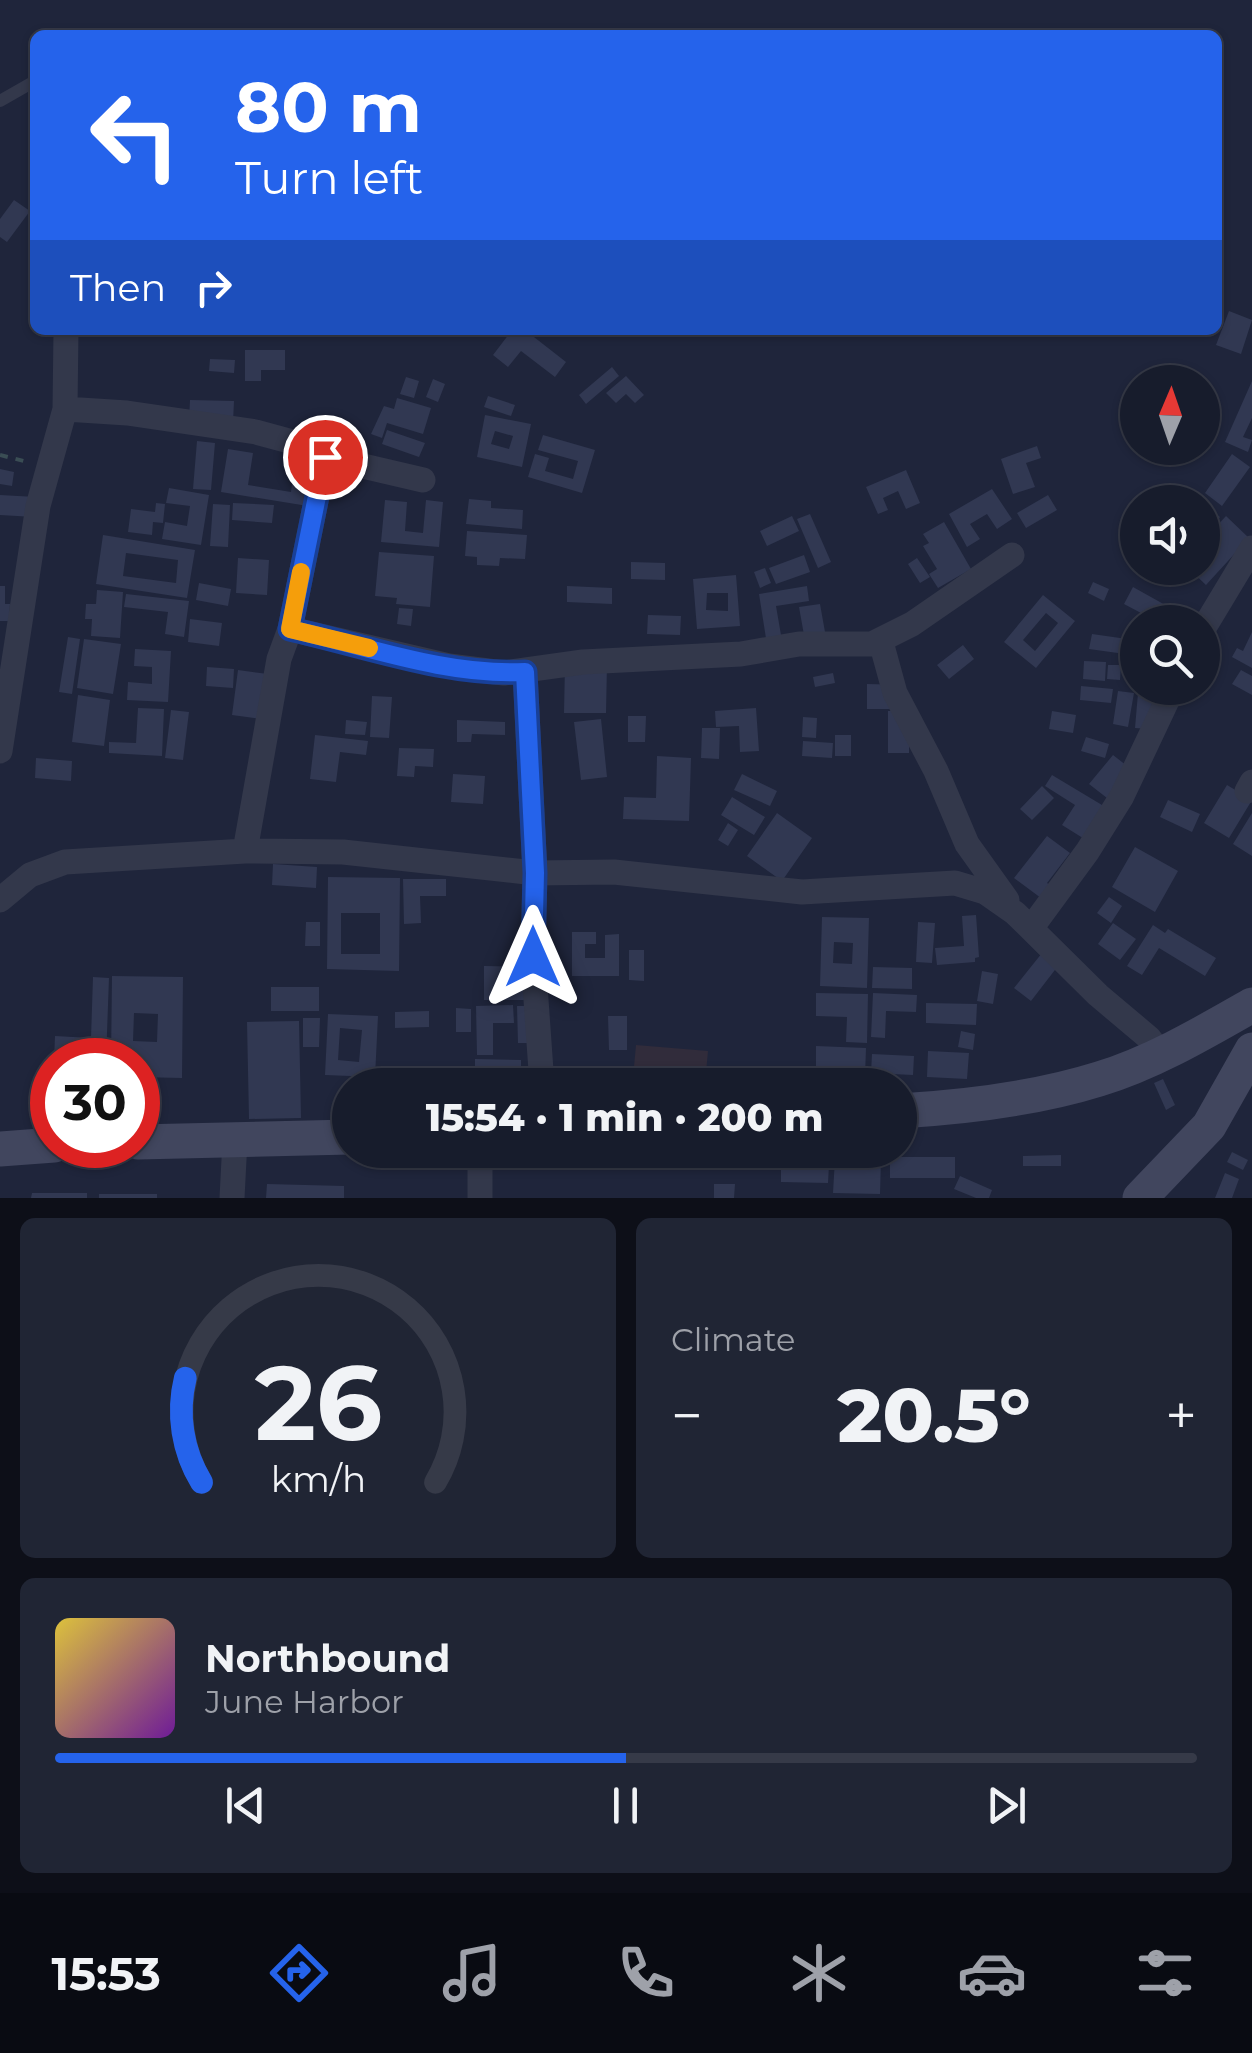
<!DOCTYPE html>
<html lang="en">
<head>
<meta charset="utf-8">
<style>
	:root { --surface:#171c2c; --page:#202534; --text:#f1f3f6; --muted:#9ea1a9; --line:#363a48; --accent:#2563eb }
	body { margin:0; font-family:Montserrat,sans-serif; background:var(--page); color:var(--text); height:100vh; display:flex; flex-direction:column; font-size:38px; white-space:nowrap }
	* { box-sizing:border-box; margin:0 }
	p { font-size:32px; color:var(--muted) }
	.icon { flex:none; width:55px; height:55px; fill:none; stroke:currentColor; stroke-width:2; stroke-linecap:round; stroke-linejoin:round }
	.map { position:relative; height:1198px; overflow:hidden }
	.sheet { display:flex; flex-direction:column; gap:20px; padding:20px; background:#0d0f18; flex:1 }
	.sheet>* { flex:none }
	.banner { position:absolute; left:30px; top:30px; width:1192px; height:305px; border-radius:15px; box-shadow:0 2px 8px #0004,0 0 0 2px var(--line); background:#2563eb; color:#fff; overflow:hidden }
	.needle { width:65px; rotate:2deg }
	.controls { position:absolute; left:1120px; top:365px; display:grid; gap:20px }
	.controls a { display:grid; place-items:center; width:100px; height:100px; border-radius:50%; background:var(--surface); box-shadow:0 2px 8px #0004,0 0 0 2px var(--line); font-size:50px }
	.speed { position:absolute; left:30px; top:1038px; display:flex; gap:20px; font-size:50px; font-weight:700; text-align:center }
	.speed>* { display:grid; place-content:center; width:130px; height:130px; border-radius:50%; background:var(--surface); box-shadow:0 2px 8px #0004,0 0 0 2px var(--line); line-height:1 }
	.speed .limit { border:15px solid #d22; background:#fff; color:#111 }
	.pin { position:absolute; display:grid; place-items:center; width:85px; height:85px; color:#fff; margin:-42px; border:5px solid #fff; border-radius:50%; box-shadow:0 2px 10px #0007 }
	.me { position:absolute; width:110px; margin:-55px; rotate:0deg; stroke-linejoin:round; filter:drop-shadow(0 0 8px #0008) }
	.turn { display:flex; align-items:center; gap:35px; height:210px; padding:0 40px; font-size:45px }
	.turn .icon { width:130px; height:130px; stroke-width:2.5 }
	.turn b { display:block; font-size:70px; line-height:85px }
	.then { display:flex; align-items:center; height:95px; padding:0 40px; background:#0003; gap:20px; font-size:38px }
	.big { font-size:75px; font-weight:800; line-height:1.1 }
	.sheet .card { flex:1; display:flex; flex-direction:column; justify-content:center; gap:15px; min-width:0; padding:0 35px; border-radius:15px; background:var(--page) }
	.sheet .dial { align-items:center; gap:0 }
	.dial svg { height:260px; overflow:visible; fill:none; stroke:var(--line); stroke-width:7; stroke-linecap:round; text-anchor:middle }
	.dial text { fill:var(--text); stroke:none }
	.song { display:flex; align-items:center; gap:30px }
	.cover { width:120px; height:120px; border-radius:15px; background:linear-gradient(135deg,hsl(50 70% 55%),hsl(280 70% 35%)) }
	.played { height:10px; border-radius:5px; background:linear-gradient(90deg,var(--accent) 50%,var(--line) 50%) }
	.keys { display:flex; justify-content:space-around; direction:ltr }
	.heat { display:flex; justify-content:space-between; align-items:center; font-size:55px; direction:ltr }
	.sheet .tiles { flex:1; display:grid; gap:20px; grid-template-columns:1fr 1fr }
	.card:last-child { grid-column:span 2 }
	.trip { position:absolute; left:332px; top:1068px; width:585px; height:100px; border-radius:50px; background:var(--surface); box-shadow:0 2px 8px #0004,0 0 0 2px var(--line); font-weight:800; line-height:100px; text-align:center }
	.menu { display:flex; height:160px; justify-content:space-around; align-items:center; background:#090b12; color:var(--muted) }
	.menu .icon { width:70px; height:70px }
	.menu .current { color:var(--accent) }
	.menu b { font-size:45px; color:var(--text) }
	.map>svg:first-child { display:block }
	.medical { fill:#312c3b }
	.building { fill:#313852; fill-rule:evenodd }
	.lines { fill:none; stroke-linecap:round; stroke-linejoin:round }
	.path { stroke:#3a4d54; stroke-width:4; stroke-dasharray:8 8; stroke-linecap:butt }
	.lane { stroke:#33384b; stroke-width:12 }
	.street { stroke:#33384b; stroke-width:25 }
	.secondary { stroke:#41465e; stroke-width:35 }
	.route-casing { stroke:#184099; stroke-width:25 }
	.route { stroke:#2563eb; stroke-width:18 }
	.slow { stroke:#f59e0b; stroke-width:18 }
</style>
</head>
<body>
<div class="map">
<svg width="1252" height="1198" viewBox="0 0 1252 1198">
	<rect width="100%" height="100%" fill="#1f253b"/>
	<!-- medical -->
	<path class="medical" d="M 636,1045 L 708,1051 L 705,1083 L 633,1077 Z"/>
	<!-- building -->
	<path class="building" d="M 14,200 L 30,211 L 7,242 L 0,237 L 0,219 Z
		M 1229,311 L 1252,320 L 1241,354 L 1216,345 Z
		M 512,330 L 525,330 L 566,362 L 555,377 L 521,351 L 508,367 L 493,355 Z
		M 245,350 L 285,350 L 285,370 L 261,370 L 261,381 L 245,381 Z
		M 210,359 L 235,360 L 234,373 L 209,371 Z
		M 612,367 L 619,376 L 586,404 L 579,395 Z
		M 626,376 L 644,395 L 635,403 L 626,394 L 616,403 L 606,393 Z
		M 406,377 L 419,381 L 414,398 L 400,394 Z
		M 433,379 L 445,384 L 438,402 L 426,397 Z
		M 1252,381 L 1252,418 L 1243,437 L 1252,440 L 1248,452 L 1225,442 Z
		M 488,396 L 515,405 L 511,416 L 484,407 Z
		M 397,398 L 431,408 L 423,434 L 387,423 L 382,438 L 371,434 L 384,406 L 394,409 Z
		M 190,400 L 234,401 L 233,423 L 189,421 Z
		M 485,415 L 531,424 L 522,467 L 477,457 ZM 495,431 L 513,436 L 509,449 L 491,444 Z
		M 387,430 L 425,443 L 419,457 L 382,444 Z
		M 543,435 L 595,450 L 582,493 L 528,477 L 535,454 L 549,458 L 545,471 L 573,479 L 578,461 L 538,450 Z
		M 197,441 L 215,443 L 211,490 L 193,489 Z
		M 1037,446 L 1041,458 L 1026,463 L 1035,487 L 1013,494 L 1001,459 Z
		M 228,449 L 253,453 L 248,485 L 291,492 L 293,475 L 325,480 L 320,508 L 221,492 Z
		M 1232,454 L 1250,467 L 1222,506 L 1205,493 Z
		M 0,469 L 14,472 L 12,486 L 0,484 Z
		M 906,470 L 920,503 L 906,509 L 898,491 L 883,498 L 888,510 L 878,514 L 866,487 Z
		M 169,488 L 209,495 L 201,545 L 162,539 L 165,522 L 187,526 L 190,506 L 166,503 Z
		M 992,489 L 1012,519 L 997,529 L 987,514 L 970,524 L 980,539 L 967,547 L 949,514 Z
		M 0,495 L 36,497 L 34,517 L 0,515 Z
		M 1048,495 L 1057,510 L 1026,528 L 1017,513 Z
		M 469,499 L 491,501 L 491,508 L 523,510 L 522,529 L 466,524 Z
		M 385,500 L 407,502 L 405,531 L 423,533 L 426,500 L 443,502 L 439,547 L 381,542 Z
		M 156,503 L 165,504 L 163,523 L 153,522 L 152,535 L 128,532 L 131,509 L 155,512 Z
		M 233,503 L 274,505 L 272,523 L 232,520 Z
		M 1202,503 L 1220,517 L 1210,530 L 1202,523 Z
		M 213,504 L 230,505 L 228,547 L 210,546 Z
		M 810,514 L 831,562 L 818,568 L 797,519 Z
		M 792,516 L 799,531 L 767,546 L 760,531 Z
		M 1226,516 L 1249,538 L 1206,585 L 1188,568 L 1202,568 L 1202,542 Z
		M 944,522 L 971,569 L 938,588 L 929,574 L 937,569 L 923,546 L 929,543 L 923,534 Z
		M 467,531 L 527,535 L 525,559 L 500,558 L 499,566 L 477,565 L 477,557 L 465,556 Z
		M 103,535 L 195,550 L 187,598 L 96,584 ZM 126,553 L 178,560 L 176,583 L 123,576 Z
		M 379,552 L 434,556 L 430,607 L 396,604 L 397,598 L 375,596 Z
		M 804,555 L 810,572 L 776,584 L 769,568 Z
		M 238,558 L 269,560 L 267,595 L 236,593 Z
		M 917,558 L 930,577 L 920,583 L 908,564 Z
		M 631,562 L 665,563 L 665,580 L 631,579 Z
		M 765,568 L 771,583 L 760,588 L 754,572 Z
		M 736,575 L 740,626 L 697,629 L 693,579 ZM 707,593 L 728,593 L 728,611 L 706,610 Z
		M 1093,582 L 1109,589 L 1104,601 L 1088,593 Z
		M 199,583 L 231,589 L 228,606 L 196,600 Z
		M 0,586 L 5,586 L 5,604 L 10,604 L 9,621 L 0,621 Z
		M 567,586 L 612,588 L 612,604 L 567,602 Z
		M 807,586 L 809,601 L 776,606 L 781,635 L 768,651 L 759,594 Z
		M 1133,587 L 1176,611 L 1169,622 L 1158,622 L 1124,604 Z
		M 97,590 L 123,592 L 120,638 L 91,636 L 92,619 L 85,619 L 86,604 L 96,604 Z
		M 126,594 L 189,601 L 184,637 L 165,634 L 168,612 L 124,607 Z
		M 1043,595 L 1075,621 L 1036,668 L 1004,642 ZM 1046,613 L 1058,623 L 1035,651 L 1023,640 Z
		M 820,604 L 825,632 L 804,635 L 799,607 Z
		M 399,608 L 413,609 L 411,626 L 397,624 Z
		M 648,615 L 681,616 L 680,635 L 647,634 Z
		M 190,619 L 222,623 L 219,646 L 188,642 Z
		M 1252,632 L 1252,668 L 1232,657 L 1237,648 L 1243,651 Z
		M 1092,634 L 1127,639 L 1125,654 L 1089,649 Z
		M 68,637 L 80,639 L 72,694 L 59,692 Z
		M 84,639 L 121,644 L 113,694 L 77,688 Z
		M 963,645 L 974,659 L 949,679 L 937,665 Z
		M 135,649 L 171,651 L 168,702 L 127,700 L 128,682 L 152,684 L 152,667 L 134,666 Z
		M 1084,661 L 1106,662 L 1105,681 L 1083,679 Z
		M 565,664 L 607,664 L 606,713 L 564,713 Z
		M 1108,665 L 1121,665 L 1120,680 L 1107,679 Z
		M 207,667 L 234,669 L 233,688 L 206,686 Z
		M 238,670 L 268,674 L 262,719 L 232,715 Z
		M 1241,670 L 1252,676 L 1252,695 L 1232,684 Z
		M 833,673 L 835,683 L 815,687 L 813,677 Z
		M 867,684 L 905,685 L 905,709 L 867,709 Z
		M 1081,686 L 1113,689 L 1111,703 L 1080,700 Z
		M 1118,691 L 1134,693 L 1128,727 L 1113,724 Z
		M 1138,693 L 1153,695 L 1149,729 L 1135,728 Z
		M 78,695 L 110,700 L 104,746 L 72,742 Z
		M 372,696 L 392,697 L 389,738 L 370,737 Z
		M 138,708 L 164,709 L 162,756 L 109,753 L 109,742 L 136,743 Z
		M 756,708 L 759,751 L 740,752 L 739,726 L 716,727 L 715,711 Z
		M 171,710 L 189,712 L 183,760 L 165,758 Z
		M 888,711 L 909,711 L 909,753 L 888,753 Z
		M 1052,711 L 1076,715 L 1073,733 L 1049,729 Z
		M 628,716 L 646,716 L 645,742 L 628,742 Z
		M 803,717 L 817,718 L 816,738 L 802,737 Z
		M 601,719 L 607,777 L 581,780 L 574,722 Z
		M 346,720 L 367,722 L 365,735 L 345,734 Z
		M 457,720 L 505,722 L 505,735 L 472,734 L 471,742 L 457,742 Z
		M 702,728 L 720,728 L 719,759 L 701,758 Z
		M 315,735 L 368,741 L 366,755 L 340,752 L 336,782 L 310,779 Z
		M 835,735 L 851,735 L 851,756 L 835,756 Z
		M 1086,737 L 1109,744 L 1105,758 L 1081,751 Z
		M 803,741 L 833,743 L 832,758 L 802,756 Z
		M 399,748 L 434,749 L 433,767 L 415,766 L 414,777 L 397,776 Z
		M 1113,755 L 1131,769 L 1107,798 L 1089,784 Z
		M 657,756 L 691,758 L 689,821 L 623,819 L 624,797 L 656,798 Z
		M 36,758 L 72,761 L 71,781 L 35,778 Z
		M 453,774 L 485,776 L 483,804 L 451,802 Z
		M 742,774 L 777,791 L 770,806 L 734,790 Z
		M 1052,775 L 1107,808 L 1086,840 L 1062,825 L 1075,805 L 1045,786 Z
		M 1227,785 L 1252,800 L 1229,838 L 1204,823 Z
		M 1042,786 L 1054,798 L 1032,820 L 1020,809 Z
		M 732,797 L 765,817 L 754,835 L 721,815 Z
		M 1168,800 L 1200,814 L 1192,832 L 1160,817 Z
		M 777,813 L 812,838 L 782,881 L 747,856 Z
		M 1252,813 L 1252,856 L 1233,844 Z
		M 728,823 L 738,830 L 728,846 L 718,840 Z
		M 1047,836 L 1070,853 L 1047,883 L 1054,888 L 1045,901 L 1014,878 Z
		M 1135,847 L 1178,871 L 1155,912 L 1112,887 Z
		M 273,864 L 317,867 L 316,888 L 272,885 Z
		M 328,877 L 400,878 L 399,971 L 327,969 ZM 341,913 L 380,913 L 380,954 L 341,954 Z
		M 403,879 L 446,879 L 446,896 L 420,896 L 421,923 L 404,924 Z
		M 1109,897 L 1122,906 L 1111,923 L 1097,913 Z
		M 976,915 L 979,957 L 975,958 L 975,962 L 937,965 L 935,948 L 964,946 L 962,916 Z
		M 822,917 L 869,918 L 867,988 L 820,986 ZM 834,942 L 853,943 L 852,964 L 833,963 Z
		M 306,922 L 320,922 L 320,946 L 305,946 Z
		M 918,922 L 935,923 L 932,963 L 916,962 Z
		M 1113,923 L 1136,939 L 1120,960 L 1098,944 Z
		M 1153,925 L 1165,933 L 1168,929 L 1216,958 L 1205,976 L 1159,948 L 1142,975 L 1127,966 Z
		M 572,932 L 596,932 L 596,944 L 585,944 L 585,958 L 605,958 L 605,935 L 619,934 L 619,976 L 572,976 Z
		M 629,950 L 644,950 L 644,981 L 629,980 Z
		M 1042,953 L 1058,966 L 1031,1001 L 1014,988 Z
		M 484,966 L 528,967 L 528,1000 L 484,1000 Z
		M 873,967 L 912,968 L 912,989 L 872,988 Z
		M 982,971 L 998,974 L 993,1004 L 977,1001 Z
		M 112,976 L 183,977 L 182,1078 L 138,1077 L 138,1060 L 111,1060 ZM 134,1013 L 158,1014 L 157,1042 L 133,1041 Z
		M 93,977 L 109,978 L 106,1060 L 54,1060 L 55,1036 L 91,1038 Z
		M 271,987 L 319,987 L 319,1011 L 271,1011 Z
		M 816,993 L 868,994 L 867,1043 L 846,1042 L 847,1017 L 816,1016 Z
		M 873,993 L 917,995 L 916,1012 L 886,1011 L 885,1038 L 871,1037 Z
		M 926,1003 L 977,1004 L 976,1025 L 926,1023 Z
		M 513,1005 L 514,1023 L 493,1023 L 493,1055 L 477,1055 L 476,1006 Z
		M 517,1006 L 535,1006 L 535,1043 L 518,1043 Z
		M 456,1008 L 471,1009 L 471,1032 L 456,1032 Z
		M 429,1011 L 429,1027 L 395,1028 L 395,1012 Z
		M 328,1014 L 378,1016 L 375,1077 L 325,1075 ZM 340,1028 L 362,1030 L 359,1062 L 338,1060 Z
		M 608,1016 L 627,1016 L 627,1050 L 609,1050 Z
		M 303,1018 L 320,1018 L 319,1047 L 303,1047 Z
		M 299,1021 L 301,1118 L 249,1119 L 247,1022 Z
		M 961,1031 L 975,1034 L 973,1050 L 958,1047 Z
		M 816,1046 L 866,1048 L 865,1077 L 843,1077 L 844,1070 L 816,1070 Z
		M 928,1051 L 969,1053 L 967,1079 L 927,1077 Z
		M 872,1054 L 914,1056 L 913,1075 L 871,1073 Z
		M 475,1059 L 521,1060 L 521,1079 L 475,1078 Z
		M 1163,1079 L 1175,1105 L 1166,1110 L 1154,1083 Z
		M 1232,1152 L 1248,1160 L 1243,1170 L 1227,1162 Z
		M 1061,1155 L 1061,1166 L 1023,1166 L 1023,1156 Z
		M 890,1157 L 955,1157 L 955,1178 L 890,1178 Z
		M 835,1158 L 881,1159 L 880,1194 L 833,1193 Z
		M 781,1164 L 829,1165 L 828,1183 L 781,1182 Z
		M 1225,1173 L 1239,1179 L 1232,1198 L 1215,1198 Z
		M 960,1176 L 992,1190 L 989,1198 L 976,1198 L 954,1189 Z
		M 267,1184 L 344,1186 L 344,1198 L 266,1198 Z
		M 714,1184 L 735,1184 L 734,1198 L 714,1198 Z
		M 32,1193 L 87,1193 L 87,1198 L 31,1198 Z
		M 99,1194 L 157,1194 L 157,1198 L 99,1198 Z"/>
	<g class="lines">
		<!-- path -->
		<path class="path" d="M 0,455 L 24,461"/>
		<!-- lane -->
		<path class="lane" d="M 0,101 L 35,81"/>
		<!-- street -->
		<path class="street" d="M 65,409 L 127,413 L 256,432 L 289,441 L 320,456 L 423,480
			M 290,629 L 449,666 L 504,673 L 583,662 L 741,654 L 799,644 L 872,644 L 912,624 L 1012,555
			M 1202,631 L 1252,548
			M 881,642 L 895,693 L 936,771 L 967,844 L 1007,900
			M 525,672 L 535,873 L 533,957 L 542,1085
			M 0,751 L 38,506 L 65,409 L 66,330
			M 1247,791 L 1252,782
			M 245,851 L 279,659 L 290,629 L 325,457
			M 0,900 L 30,875 L 65,862 L 245,851 L 343,852 L 535,873 L 614,872 L 802,892 L 955,883 L 985,892 L 1015,913 L 1098,995 L 1149,1038 L 1161,1054
			M 1032,927 L 1087,852 L 1122,796 L 1173,688
			M 232,1198 L 235,1140
			M 480,1198 L 480,1150"/>
		<!-- secondary -->
		<path class="secondary" d="M 900,1111 C 967,1107 1035,1099 1099,1079 C 1152,1063 1203,1033 1252,1005
			M 138,1142 L 350,1137
			M 0,1149 L 54,1145
			M 1140,1198 L 1209,1126 L 1252,1050"/>
	</g>
	<g class="lines">
		<defs>
			<path id="route" d="M 325,457 L 290,629 C 366,646 446,676 525,672 L 535,873 L 533,957"/>
		</defs>
		<!-- route casing -->
		<use href="#route" class="route-casing"/>
		<!-- route -->
		<use href="#route" class="route"/>
		<!-- slow -->
		<path class="slow" d="M 301,572 L 290,629 L 369,648"/>
	</g>
</svg>
<div class="controls">
<a><svg class="needle" viewBox="-14 -14 28 28"><path d="M0-13l5 13h-10z" fill="#e53935"/><path d="M0 13l5-13h-10z" fill="#9ea1a9"/></svg></a>
<a><svg class="icon" aria-label="sound" viewBox="0 0 24 24"><path d="M4 9h4l5-4v14l-5-4H4zM17 9q2 3 0 6"/></svg></a>
<a><svg class="icon" aria-label="search" viewBox="0 0 24 24"><circle cx="10" cy="10" r="6"/><path d="M15 15l6 6"/></svg></a>
</div>
<div class="speed"><div class="limit">30</div></div>
<div class="pin" style="left:325px;top:457px;background:#d93025"><svg class="icon" aria-label="arrive" viewBox="0 0 24 24"><path d="M6 21V4h12l-3 4 3 4H6"/></svg></div>
<svg class="me" style="left:533px;top:957px" viewBox="-20 -20 40 40"><path d="M0-17L14 15 0 8-14 15z" fill="#2563eb" stroke="#fff" stroke-width="4"/></svg>
<div class="trip">15:54 · 1 min · 200 m</div>
<div class="banner">
<div class="turn"><svg class="icon" aria-label="left" viewBox="0 0 24 24"><path d="M17 20v-9H6M10 6l-5 5 5 5"/></svg><div><b>80 m</b>Turn left</div></div>
<div class="then">Then<svg class="icon" aria-label="right" viewBox="0 0 24 24"><path d="M7 20v-9h11M14 6l5 5-5 5"/></svg></div>
</div>
</div>
<section class="sheet">
<div class="tiles">
<div class="card dial"><svg viewBox="0 0 100 80">
<path d="M14 69A42 42 0 1 1 86 69"/>
<path d="M14 69A42 42 0 0 1 9 37" stroke="#2563eb"/>
<text x="50" y="56" font-size="32" font-weight="700">26</text>
<text x="50" y="72" font-size="11">km/h</text>
</svg></div>
<div class="card"><p>Climate</p>
<div class="heat"><a>−</a><b class="big">20.5°</b><a>+</a></div>
</div>
<div class="card">
<div class="song"><i class="cover"></i><div><b>Northbound</b><p>June Harbor</p></div></div>
<div class="played"></div>
<div class="keys"><svg class="icon" aria-label="previous" viewBox="0 0 24 24"><path d="M18 5L8 12l10 7zM5 5v14"/></svg><svg class="icon" aria-label="pause" viewBox="0 0 24 24"><path d="M8 5v14M16 5v14"/></svg><svg class="icon" aria-label="next" viewBox="0 0 24 24"><path d="M6 5l10 7-10 7zM19 5v14"/></svg></div>
</div>
</div>
</section>
<nav class="menu">
<b>15:53</b>
<svg class="icon current" aria-label="directions" viewBox="0 0 24 24"><path d="M12 3l9 9-9 9-9-9zM9 14v-3h6M13 9l2 2-2 2"/></svg>
<svg class="icon" aria-label="music" viewBox="0 0 24 24"><path d="M9 18V5l10-2v13"/><circle cx="6" cy="18" r="3"/><circle cx="16" cy="16" r="3"/></svg>
<svg class="icon" aria-label="phone" viewBox="0 0 24 24"><path d="M5 4h4l2 5-3 2q2 4 5 5l2-3 5 2v4C11 20 4 13 5 4z"/></svg>
<svg class="icon" aria-label="climate" viewBox="0 0 24 24"><path d="M12 3v18M4 7l16 10M4 17L20 7"/></svg>
<svg class="icon" aria-label="car" viewBox="0 0 24 24"><path d="M5 17H2v-5l4-1 3-4h7l3 4 3 1v5h-3M9 17h6M6 11h13"/><circle cx="7" cy="17" r="2"/><circle cx="17" cy="17" r="2"/></svg>
<svg class="icon" aria-label="filters" viewBox="0 0 24 24"><path d="M4 7h16M4 17h16"/><circle cx="9" cy="7" r="2"/><circle cx="15" cy="17" r="2"/></svg>
</nav>
</body>
</html>
